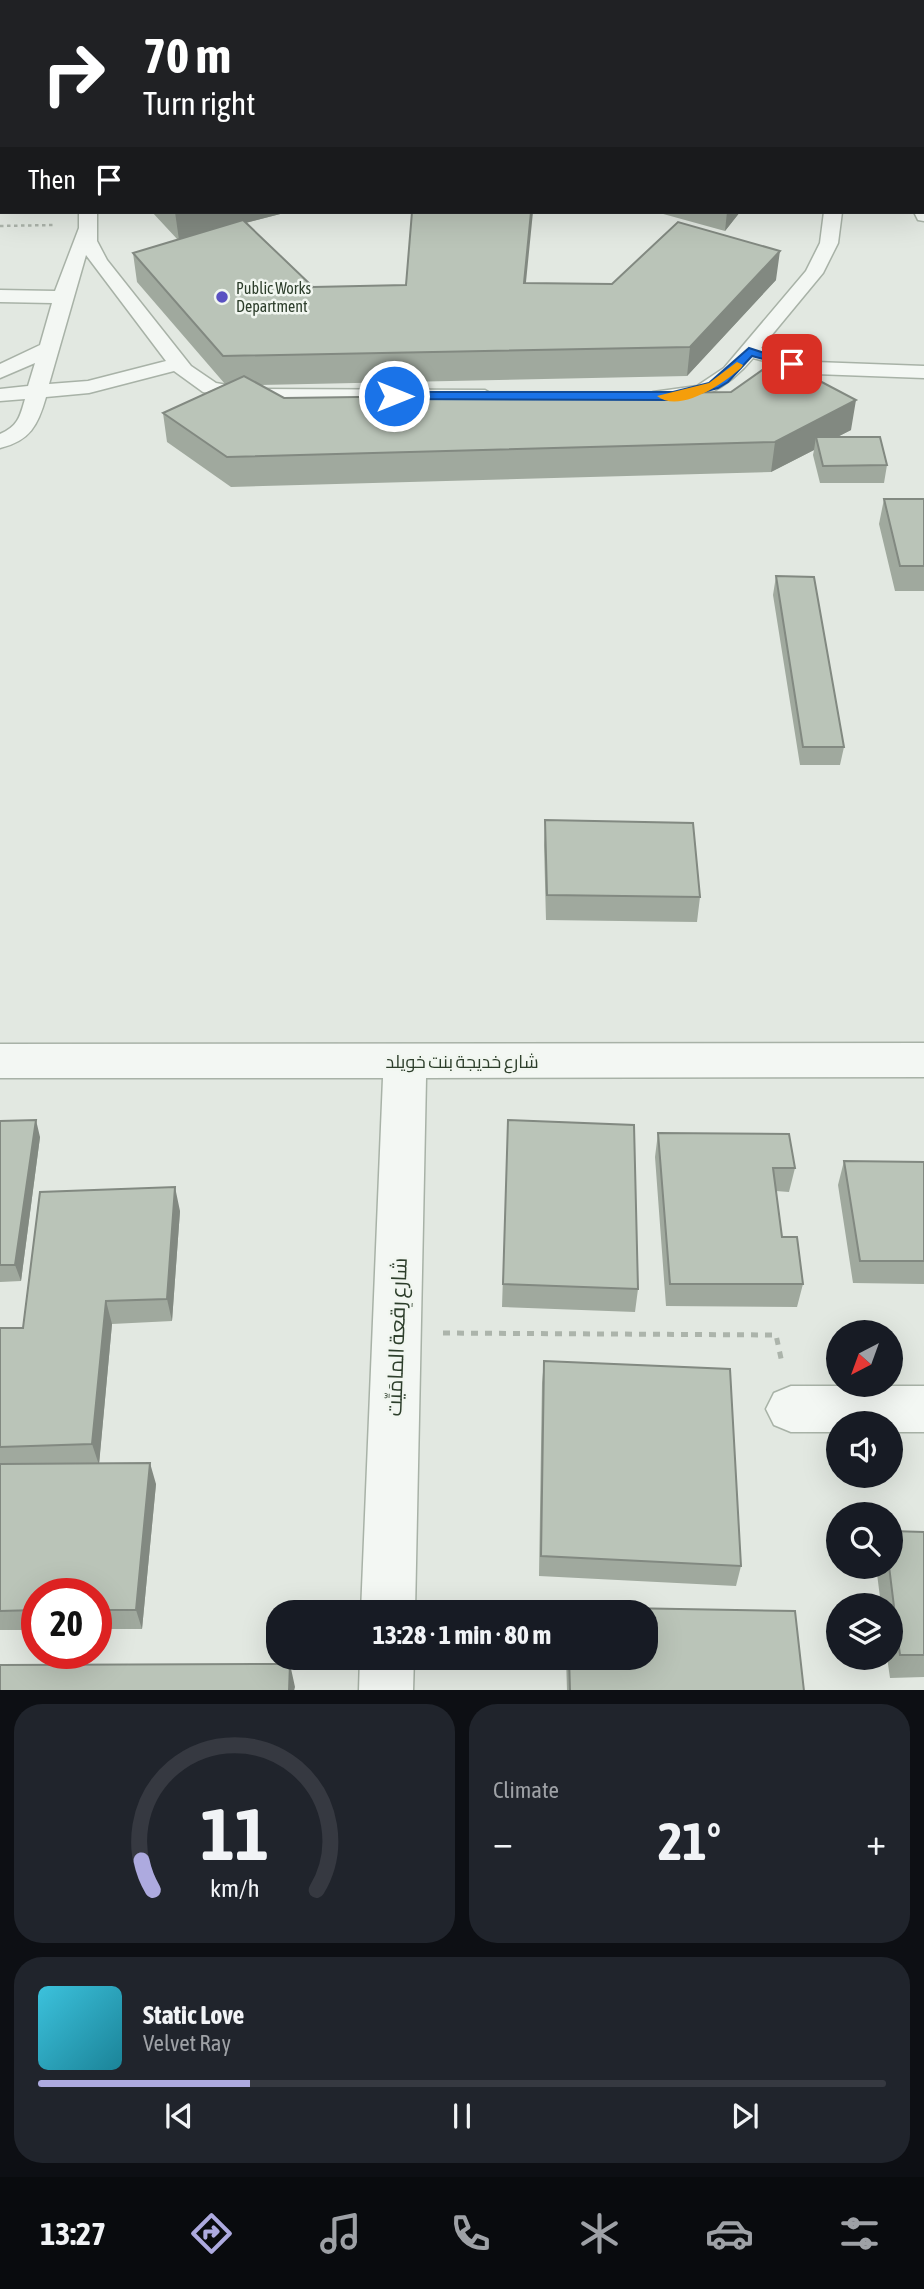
<!DOCTYPE html>
<html lang="en">
<head>
<meta charset="utf-8">
<style>
	:root { --surface:#171b24; --page:#20242c; --text:#f1f3f6; --muted:#9ea1a6; --line:#363941; --accent:#adaadf }
	body { margin:0; font-family:"Asap Condensed",Cairo,sans-serif; background:var(--page); color:var(--text); height:100vh; display:flex; flex-direction:column; font-size:26px; white-space:nowrap }
	* { box-sizing:border-box; margin:0 }
	p { font-size:23px; color:var(--muted) }
	.icon { flex:none; width:38px; height:38px; fill:none; stroke:currentColor; stroke-width:2; stroke-linecap:round; stroke-linejoin:round }
	.map { position:relative; height:1690px; overflow:hidden }
	.drawer { display:flex; flex-direction:column; gap:14px; padding:14px; background:#0d0f14; flex:1 }
	.drawer>* { flex:none }
	.top-card { position:absolute; left:0px; top:0px; width:924px; height:214px; box-shadow:0 7px 28px #0002; background:#202124; color:#fff; overflow:hidden }
	.needle { width:46px; rotate:221deg }
	.tools { position:absolute; left:826px; top:1320px; display:grid; gap:14px }
	.tools a { display:grid; place-items:center; width:77px; height:77px; border-radius:50%; background:var(--surface); box-shadow:0 7px 28px #0002; font-size:35px }
	.speed { position:absolute; left:21px; top:1578px; display:flex; gap:14px; font-size:35px; font-weight:700; text-align:center }
	.speed>* { display:grid; place-content:center; width:91px; height:91px; border-radius:50%; background:var(--surface); box-shadow:0 7px 28px #0002; line-height:1 }
	.speed .limit { border:10px solid #d22; background:#fff; color:#111 }
	.pin { position:absolute; display:grid; place-items:center; width:60px; height:60px; color:#fff; margin:-30px; border-radius:14px; box-shadow:0 4px 10px #0006 }
	.me { position:absolute; width:77px; margin:-38px; rotate:90deg; stroke-linejoin:round; filter:drop-shadow(0 0 5px #0008) }
	.turn { display:flex; align-items:center; gap:24px; height:147px; padding:0 28px; font-size:32px }
	.turn .icon { width:91px; height:91px; stroke-width:2.5 }
	.turn b { display:block; font-size:49px; line-height:60px }
	.then { display:flex; align-items:center; height:66px; padding:0 28px; background:#0003; gap:14px; font-size:26px }
	.big { font-size:52px; font-weight:700; line-height:1.1 }
	.drawer .widget { flex:1; display:flex; flex-direction:column; justify-content:center; gap:10px; min-width:0; padding:0 24px; border-radius:28px; background:var(--page) }
	.drawer .dial { align-items:center; gap:0 }
	.dial svg { height:182px; overflow:visible; fill:none; stroke:var(--line); stroke-width:7; stroke-linecap:round; text-anchor:middle }
	.dial text { fill:var(--text); stroke:none }
	.song { display:flex; align-items:center; gap:21px }
	.cover { width:84px; height:84px; border-radius:10px; background:linear-gradient(135deg,hsl(190 70% 55%),hsl(190 70% 35%)) }
	.played { height:7px; border-radius:4px; background:linear-gradient(90deg,var(--accent) 25%,var(--line) 25%) }
	.keys { display:flex; justify-content:space-around; direction:ltr }
	.heat { display:flex; justify-content:space-between; align-items:center; font-size:38px; direction:ltr }
	.drawer .tiles { flex:1; display:grid; gap:14px; grid-template-columns:1fr 1fr }
	.widget:last-child { grid-column:span 2 }
	.trip { position:absolute; left:266px; top:1600px; width:392px; height:70px; border-radius:28px; background:var(--surface); box-shadow:0 7px 28px #0002; font-weight:700; line-height:70px; text-align:center }
	.tab-bar { display:flex; height:112px; justify-content:space-around; align-items:center; background:#090b0e; color:var(--muted) }
	.tab-bar .icon { width:49px; height:49px }
	.tab-bar .selected { color:var(--accent) }
	.tab-bar b { font-size:32px; color:var(--text) }
	.map>svg:first-child { display:block }
	.lines { fill:none; stroke-linecap:round; stroke-linejoin:round }
	.lane-casing { stroke:#a8b2a7; stroke-width:3 }
	.street-casing { stroke:#a8b2a7; stroke-width:3 }
	.path-far1 { stroke:#acb4ab; stroke-width:2.5; stroke-dasharray:3.5 3.5; stroke-linecap:butt }
	.path { stroke:#acb4ab; stroke-width:5; stroke-dasharray:7 7; stroke-linecap:butt }
	.lane { fill:#f3f7f3; fill-rule:evenodd }
	.street { fill:#f3f7f3; fill-rule:evenodd }
	.wall { fill:#a0a99e }
	.shaded-wall { fill:#828981 }
	.building { fill:#bac4b8; stroke:#828981; stroke-width:2 }
	.route { fill:#1a73e8; stroke:#114b97; stroke-width:2 }
	.slow { fill:#f59e0b }
	.poi-dot { fill:#5a51c2; stroke:#f1f6f0; stroke-width:2.5 }
	.labels { text-anchor:middle; stroke-width:5; stroke-linejoin:round; paint-order:stroke }
	.far-poi-label { font-size:16px; fill:#2d3e2b; stroke:#f1f6f0; text-anchor:start }
	.street-label { font-size:18px; fill:#2d3e2b; stroke:#f1f6f0 }
	.near-street-label { font-size:21px; fill:#2d3e2b; stroke:#f1f6f0 }
</style>
</head>
<body>
<div class="map">
<svg width="924" height="1691" viewBox="0 0 924 1691">
	<rect width="100%" height="100%" fill="#e2e8e1"/>
	<g class="lines">
		<defs>
			<path id="lane" d="M 2,0 L 18,0 L 2,3 Z
				M 151,0 L 167,0 L 150,2 Z
				M 219,0 L 235,0 L 218,2 Z
				M 283,0 L 299,0 L 299,2 L 283,2 Z
				M 318,0 L 334,0 L 334,2 L 318,2 Z
				M 394,0 L 410,0 L 410,2 L 394,2 Z
				M 513,0 L 529,0 L 529,2 L 513,2 Z
				M 593,0 L 609,0 L 609,2 L 593,2 Z
				M 629,0 L 645,0 L 645,2 L 629,2 Z
				M 698,0 L 714,0 L 715,2 L 699,2 Z
				M 756,0 L 772,0 L 773,2 L 758,2 Z
				M 2,16 L 2,29 L 0,30 L 0,17 Z
				M 922,205 L 924,205 L 924,221 L 918,220 L 914,212 L 922,212 Z
				M 79,212 L 97,212 L 97,241 L 107,260 L 191,366 L 216,383 L 249,389 L 485,390 L 495,396 L 485,402 L 249,401 L 203,392 L 174,371 L 89,393 L 46,397 C 38,425 30,441 0,448 L 0,434 C 18,426 20,417 25,399 L 0,401 L 0,389 L 28,386 L 35,363 L 0,378 L 0,364 L 40,345 L 52,303 L 0,302 L 0,290 L 55,291 L 79,228 ZM 86,255 L 166,361 L 88,381 L 49,384 Z
				M 824,212 L 842,212 L 838,243 L 823,273 L 761,348 L 815,362 L 924,366 L 924,378 L 815,374 L 753,358 C 729,387 692,410 653,400 L 650,396 L 653,392 L 697,386 L 724,368 L 806,271 L 820,243 Z"/>
			<path id="street" d="M 924,1043 L 924,1077 L 426,1078 L 415,1612 L 361,1612 L 383,1078 L 0,1078 L 0,1044 Z
				M 791,1386 L 924,1386 L 924,1432 L 891,1432 L 891,1423 L 838,1423 L 838,1432 L 791,1432 L 774,1425 L 766,1409 L 774,1393 Z
				M 360,1657 L 414,1657 L 413,1691 L 359,1691 Z"/>
		</defs>
		<!-- lane casing -->
		<use href="#lane" class="lane-casing"/>
		<!-- street casing -->
		<use href="#street" class="street-casing"/>
		<!-- path-far1 -->
		<path class="path-far1" d="M 0,226 L 54,225"/>
		<!-- path -->
		<path class="path" d="M 443,1333 L 776,1335 L 782,1363"/>
		<!-- lane -->
		<use href="#lane" class="lane"/>
		<!-- street -->
		<use href="#street" class="street"/>
	</g>
	<!-- wall -->
	<path class="wall" d="M 897,0 L 924,0 L 924,60 L 922,60 L 922,2 L 897,2 Z
		M 152,212 L 288,212 L 245,223 L 313,287 L 526,283 L 612,284 L 776,280 L 687,376 L 260,385 L 284,398 L 851,430 L 837,437 L 887,465 L 884,483 L 820,483 L 813,455 L 814,450 L 771,472 L 231,487 L 167,442 L 163,413 L 225,384 L 137,282 L 133,253 L 178,240 Z
		M 656,212 L 740,212 L 725,231 Z
		M 884,499 L 924,499 L 924,591 L 895,591 L 879,524 Z
		M 776,576 L 844,747 L 840,765 L 800,765 L 773,595 Z
		M 545,820 L 700,897 L 697,922 L 546,920 L 544,845 Z
		M 508,1120 L 638,1289 L 635,1312 L 502,1307 Z
		M 0,1121 L 40,1137 L 21,1281 L 0,1282 Z
		M 658,1133 L 795,1168 L 789,1192 L 776,1191 L 782,1237 L 803,1284 L 797,1307 L 666,1306 L 655,1157 Z
		M 844,1161 L 924,1162 L 924,1284 L 853,1283 L 838,1185 Z
		M 180,1211 L 172,1321 L 112,1324 L 99,1463 L 156,1484 L 142,1629 L 96,1629 L 96,1594 L 37,1594 L 37,1630 L 0,1630 L 0,1328 L 23,1328 Z
		M 544,1361 L 741,1566 L 736,1586 L 539,1576 L 542,1383 Z
		M 924,1532 L 924,1677 L 890,1678 L 887,1657 L 891,1657 L 891,1605 L 881,1605 L 876,1566 L 891,1566 Z
		M 567,1607 L 795,1611 L 804,1691 L 567,1691 L 566,1657 L 646,1657 L 646,1612 L 567,1612 Z"/>
	<!-- shaded-wall -->
	<path class="shaded-wall" d="M 175,212 L 288,212 L 179,240 Z
		M 531,212 L 533,212 L 523,312 L 524,283 Z
		M 727,212 L 740,212 L 725,231 Z
		M 780,251 L 776,280 L 687,376 L 690,347 Z
		M 856,400 L 851,430 L 818,447 L 816,437 L 814,450 L 771,472 L 775,442 Z
		M 36,1120 L 40,1137 L 21,1281 L 15,1265 Z
		M 175,1187 L 180,1211 L 172,1321 L 167,1299 Z
		M 106,1301 L 112,1324 L 99,1465 L 92,1444 Z
		M 150,1463 L 156,1484 L 142,1629 L 136,1610 Z
		M 290,1664 L 295,1687 L 294,1691 L 289,1691 Z"/>
	<!-- building -->
	<path class="building" d="M 901,0 L 924,0 L 924,44 L 922,44 L 922,2 L 902,2 Z
		M 412,212 L 531,212 L 524,283 L 612,284 L 678,222 L 780,251 L 690,347 L 223,356 L 133,253 L 243,220 L 313,287 L 406,285 Z
		M 778,359 L 856,400 L 775,442 L 227,457 L 163,413 L 244,376 L 284,398 L 731,392 Z
		M 816,437 L 880,437 L 887,465 L 823,466 Z
		M 884,499 L 924,499 L 924,566 L 900,566 Z
		M 776,576 L 814,577 L 844,747 L 803,747 Z
		M 545,820 L 693,823 L 700,897 L 547,895 Z
		M 36,1120 L 15,1265 L 0,1265 L 0,1121 Z
		M 508,1120 L 634,1125 L 638,1289 L 503,1284 Z
		M 658,1133 L 789,1134 L 795,1168 L 773,1168 L 782,1237 L 797,1237 L 803,1284 L 670,1284 Z
		M 844,1161 L 924,1162 L 924,1261 L 860,1261 Z
		M 175,1187 L 167,1299 L 106,1301 L 92,1444 L 0,1447 L 0,1328 L 23,1328 L 40,1192 Z
		M 544,1361 L 730,1369 L 741,1566 L 541,1556 Z
		M 150,1463 L 136,1610 L 96,1610 L 96,1594 L 37,1594 L 37,1610 L 0,1611 L 0,1464 Z
		M 891,1531 L 924,1532 L 924,1655 L 900,1655 L 889,1566 L 891,1566 Z
		M 567,1607 L 795,1611 L 804,1691 L 570,1691 L 569,1657 L 646,1657 L 646,1612 L 568,1612 Z
		M 290,1664 L 289,1691 L 0,1691 L 0,1665 Z"/>
	<!-- route -->
	<path class="route" d="M 749,348 L 798,364 L 792,367 L 752,356 L 728,382 L 718,388 L 673,400 L 394,399 L 388,396 L 394,392 L 673,392 L 709,383 Z"/>
	<!-- slow -->
	<path class="slow" d="M 737,362 L 743,365 L 741,368 C 724,383 680,414 657,396 L 709,383 Z"/>
	<!-- markers -->
	<circle class="poi-dot" cx="222" cy="297" r="7"/>
	<g class="labels">
		<!-- far-poi labels -->
		<g class="far-poi-label">
			<text x="236" y="294">Public Works<tspan x="236" dy="18">Department</tspan></text>
		</g>
		<!-- street labels -->
		<g class="street-label">
			<text x="462" y="1068">شارع خديجة بنت خويلد</text>
		</g>
		<!-- near-street labels -->
		<g class="near-street-label">
			<text transform="translate(397 1337) rotate(-88)" y="7">شارع رِقعة المامَيِّت</text>
		</g>
	</g>
</svg>
<div class="tools">
<a><svg class="needle" viewBox="-14 -14 28 28"><path d="M0-13l5 13h-10z" fill="#e53935"/><path d="M0 13l5-13h-10z" fill="#9ea1a6"/></svg></a>
<a><svg class="icon" aria-label="sound" viewBox="0 0 24 24"><path d="M4 9h4l5-4v14l-5-4H4zM17 9q2 3 0 6"/></svg></a>
<a><svg class="icon" aria-label="search" viewBox="0 0 24 24"><circle cx="10" cy="10" r="6"/><path d="M15 15l6 6"/></svg></a>
<a><svg class="icon" aria-label="layers" viewBox="0 0 24 24"><path d="M12 4l9 5-9 5-9-5zM3 14l9 5 9-5"/></svg></a>
</div>
<div class="speed"><div class="limit">20</div></div>
<div class="pin" style="left:792px;top:364px;background:#d93025"><svg class="icon" aria-label="arrive" viewBox="0 0 24 24"><path d="M6 21V4h12l-3 4 3 4H6"/></svg></div>
<svg class="me" style="left:394px;top:396px" viewBox="-20 -20 40 40"><circle r="17" fill="#1a73e8" stroke="#fff" stroke-width="3"/><path d="M0-11L8 9 0 5-8 9z" fill="#fff"/></svg>
<div class="trip">13:28 · 1 min · 80 m</div>
<div class="top-card">
<div class="turn"><svg class="icon" aria-label="right" viewBox="0 0 24 24"><path d="M7 20v-9h11M14 6l5 5-5 5"/></svg><div><b>70 m</b>Turn right</div></div>
<div class="then">Then<svg class="icon" aria-label="arrive" viewBox="0 0 24 24"><path d="M6 21V4h12l-3 4 3 4H6"/></svg></div>
</div>
</div>
<section class="drawer">
<div class="tiles">
<div class="widget dial"><svg viewBox="0 0 100 80">
<path d="M14 69A42 42 0 1 1 86 69"/>
<path d="M14 69A42 42 0 0 1 9 56" stroke="#adaadf"/>
<text x="50" y="56" font-size="32" font-weight="700">11</text>
<text x="50" y="72" font-size="11">km/h</text>
</svg></div>
<div class="widget"><p>Climate</p>
<div class="heat"><a>−</a><b class="big">21°</b><a>+</a></div>
</div>
<div class="widget">
<div class="song"><i class="cover"></i><div><b>Static Love</b><p>Velvet Ray</p></div></div>
<div class="played"></div>
<div class="keys"><svg class="icon" aria-label="previous" viewBox="0 0 24 24"><path d="M18 5L8 12l10 7zM5 5v14"/></svg><svg class="icon" aria-label="pause" viewBox="0 0 24 24"><path d="M8 5v14M16 5v14"/></svg><svg class="icon" aria-label="next" viewBox="0 0 24 24"><path d="M6 5l10 7-10 7zM19 5v14"/></svg></div>
</div>
</div>
</section>
<nav class="tab-bar">
<b>13:27</b>
<svg class="icon selected" aria-label="directions" viewBox="0 0 24 24"><path d="M12 3l9 9-9 9-9-9zM9 14v-3h6M13 9l2 2-2 2"/></svg>
<svg class="icon" aria-label="music" viewBox="0 0 24 24"><path d="M9 18V5l10-2v13"/><circle cx="6" cy="18" r="3"/><circle cx="16" cy="16" r="3"/></svg>
<svg class="icon" aria-label="phone" viewBox="0 0 24 24"><path d="M5 4h4l2 5-3 2q2 4 5 5l2-3 5 2v4C11 20 4 13 5 4z"/></svg>
<svg class="icon" aria-label="climate" viewBox="0 0 24 24"><path d="M12 3v18M4 7l16 10M4 17L20 7"/></svg>
<svg class="icon" aria-label="car" viewBox="0 0 24 24"><path d="M5 17H2v-5l4-1 3-4h7l3 4 3 1v5h-3M9 17h6M6 11h13"/><circle cx="7" cy="17" r="2"/><circle cx="17" cy="17" r="2"/></svg>
<svg class="icon" aria-label="filters" viewBox="0 0 24 24"><path d="M4 7h16M4 17h16"/><circle cx="9" cy="7" r="2"/><circle cx="15" cy="17" r="2"/></svg>
</nav>
</body>
</html>
